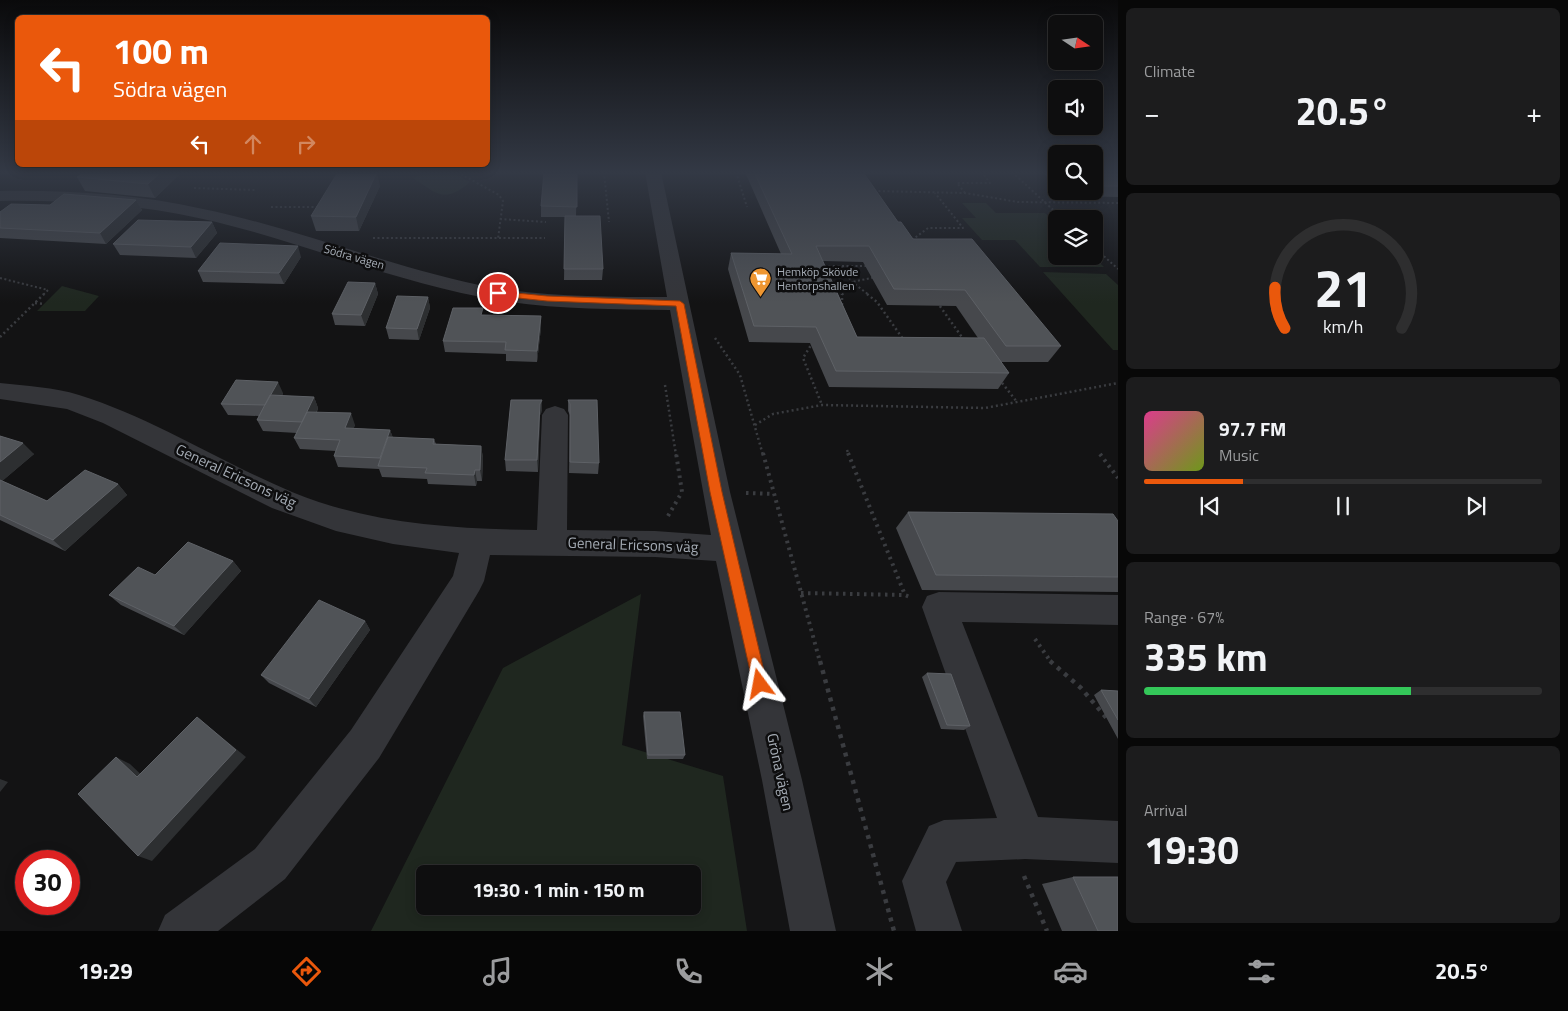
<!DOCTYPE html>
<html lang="en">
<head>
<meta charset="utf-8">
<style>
	:root { --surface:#0e0e0f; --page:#1c1c1d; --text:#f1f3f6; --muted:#9b9c9e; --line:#2e2e2f; --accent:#ea580c }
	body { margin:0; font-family:"Titillium Web",sans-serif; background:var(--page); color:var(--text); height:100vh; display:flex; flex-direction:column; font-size:19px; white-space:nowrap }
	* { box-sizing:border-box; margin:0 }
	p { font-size:16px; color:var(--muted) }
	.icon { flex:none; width:28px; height:28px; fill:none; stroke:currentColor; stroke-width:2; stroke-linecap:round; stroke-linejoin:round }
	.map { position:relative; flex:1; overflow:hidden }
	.details { display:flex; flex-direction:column; gap:8px; padding:8px; background:#080808; width:450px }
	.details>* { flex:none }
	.guide { position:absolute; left:15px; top:15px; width:475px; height:152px; border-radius:8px; box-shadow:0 2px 12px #0003,0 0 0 1px var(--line); background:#ea580c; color:#fff; overflow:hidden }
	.needle { width:32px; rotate:103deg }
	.tools { position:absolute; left:1048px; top:15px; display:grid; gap:10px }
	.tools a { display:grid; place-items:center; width:55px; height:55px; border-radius:8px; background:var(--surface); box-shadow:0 2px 12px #0003,0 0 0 1px var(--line); font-size:25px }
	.speed { position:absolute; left:15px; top:850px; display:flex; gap:10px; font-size:25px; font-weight:700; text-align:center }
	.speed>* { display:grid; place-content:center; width:65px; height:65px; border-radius:50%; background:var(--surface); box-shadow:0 2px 12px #0003,0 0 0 1px var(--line); line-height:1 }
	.speed .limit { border:8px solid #d22; background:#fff; color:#111 }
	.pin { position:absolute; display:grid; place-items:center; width:42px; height:42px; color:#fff; margin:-21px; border:2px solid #fff; border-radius:50%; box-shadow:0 1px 5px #0007 }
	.me { position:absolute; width:55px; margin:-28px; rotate:347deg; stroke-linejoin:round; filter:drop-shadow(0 0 4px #0008) }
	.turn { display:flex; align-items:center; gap:18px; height:105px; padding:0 15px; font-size:22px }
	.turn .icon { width:65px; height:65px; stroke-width:2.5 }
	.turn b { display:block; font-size:35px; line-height:42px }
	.lanes { display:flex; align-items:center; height:48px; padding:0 15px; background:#0003; justify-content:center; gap:25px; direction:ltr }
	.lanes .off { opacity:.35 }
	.big { font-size:38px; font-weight:700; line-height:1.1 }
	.details .widget { flex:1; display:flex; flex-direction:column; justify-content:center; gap:8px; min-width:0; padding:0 18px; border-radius:8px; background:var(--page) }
	.details .dial { align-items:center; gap:0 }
	.dial svg { height:130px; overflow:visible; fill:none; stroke:var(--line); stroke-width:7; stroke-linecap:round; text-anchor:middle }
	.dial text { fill:var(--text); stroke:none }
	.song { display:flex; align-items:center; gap:15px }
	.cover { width:60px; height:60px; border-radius:8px; background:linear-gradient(135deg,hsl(330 70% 55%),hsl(80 70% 35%)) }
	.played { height:5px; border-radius:2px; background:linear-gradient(90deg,var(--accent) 25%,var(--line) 25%) }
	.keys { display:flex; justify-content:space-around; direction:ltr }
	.heat { display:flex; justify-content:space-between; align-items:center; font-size:28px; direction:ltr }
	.charge { height:8px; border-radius:4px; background:linear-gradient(90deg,#34c759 67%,var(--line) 0) }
	.trip { position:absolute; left:416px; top:865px; width:285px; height:50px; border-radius:8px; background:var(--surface); box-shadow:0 2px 12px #0003,0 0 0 1px var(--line); font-weight:700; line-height:50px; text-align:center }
	.menu { display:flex; height:80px; justify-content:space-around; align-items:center; background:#060606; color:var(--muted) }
	.menu .icon { width:35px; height:35px }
	.menu .current { color:var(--accent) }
	.menu b { font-size:22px; color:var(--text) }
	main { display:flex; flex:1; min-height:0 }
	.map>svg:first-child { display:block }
	.green { fill:#1f271f; fill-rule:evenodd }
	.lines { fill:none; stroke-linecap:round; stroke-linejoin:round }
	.path-far3 { stroke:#3a3c40; stroke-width:2; stroke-dasharray:2 2.5; stroke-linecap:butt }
	.path-far2 { stroke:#3a3c40; stroke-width:2.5; stroke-dasharray:2 3; stroke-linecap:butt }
	.path-far1 { stroke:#3a3c40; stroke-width:4; stroke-dasharray:2.5 4.5; stroke-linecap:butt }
	.path { stroke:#3a3c40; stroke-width:4.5; stroke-dasharray:4 5.5; stroke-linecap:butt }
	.minor { fill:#343539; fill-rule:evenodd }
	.wall { fill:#46484c; fill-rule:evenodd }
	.shaded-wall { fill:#2d2f31 }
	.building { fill:#505357; stroke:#5e6166 }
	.route { fill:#ea580c; stroke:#983908 }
	.labels { text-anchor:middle; stroke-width:5; stroke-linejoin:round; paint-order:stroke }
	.far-street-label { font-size:12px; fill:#a5acb5; stroke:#0e0e0f }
	.far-poi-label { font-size:12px; fill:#a5acb5; stroke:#0e0e0f; text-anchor:start }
	.street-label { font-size:15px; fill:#a5acb5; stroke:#0e0e0f }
</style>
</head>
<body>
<main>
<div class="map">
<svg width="1118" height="931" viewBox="0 0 1118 931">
	<rect width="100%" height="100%" fill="#131314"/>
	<!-- green -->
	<path class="green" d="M 427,172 L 452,172 L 470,182 C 445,204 437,194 413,178 Z
		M 962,203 L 986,203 L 996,213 L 1045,213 L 1056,223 L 1056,256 L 1093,256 L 1104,267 L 1040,267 L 1015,240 L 982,240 L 962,218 L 976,218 Z
		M 1043,272 L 1106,274 L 1118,285 L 1118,350 L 1113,350 Z
		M 62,286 L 99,296 L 85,311 L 37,311 Z
		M 641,594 L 622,745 L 723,776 L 747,931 L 371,931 L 503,668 ZM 425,874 L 692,874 L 692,906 L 425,906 Z"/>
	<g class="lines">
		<!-- path-far3 -->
		<path class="path-far3" d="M 457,172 L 499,195 L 503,201 L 498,239
			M 604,172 L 609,222
			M 736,172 L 747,207
			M 1007,172 L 1012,172
			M 1012,172 L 1063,219
			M 194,188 L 255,190
			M 874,191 L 965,193 L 1018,202 L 1118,203
			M 965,193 L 957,183 L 990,183 L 982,172
			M 271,207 L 319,207
			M 500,219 L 546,222
			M 373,238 L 545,238
			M 912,240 L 928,228 L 963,228 L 935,193
			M 1094,247 L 1118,269
			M 824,266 L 870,266
			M 841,267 L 852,282 L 869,295
			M 0,278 L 48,290 L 43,295
			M 842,295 L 852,282 L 876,277"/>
		<!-- path-far2 -->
		<path class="path-far2" d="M 867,294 L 877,302 L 903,339
			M 937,302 L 964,340
			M 35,303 L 44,304
			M 842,305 L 842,294
			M 0,337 L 44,294
			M 715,338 L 740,375 L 763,455
			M 813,342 L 803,358 L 822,405
			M 999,379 L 1017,402
			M 665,385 L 676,455
			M 755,425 L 773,414 L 822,405 L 985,408 L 1118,383
			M 847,450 L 849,455"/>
		<!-- path-far1 -->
		<path class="path-far1" d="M 763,453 L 820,662
			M 848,453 L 905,595 L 910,597
			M 1100,454 L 1118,478
			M 746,493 L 773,494
			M 668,516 L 682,492 L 676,453
			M 801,593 L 905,595
			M 1035,639 L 1051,662"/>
		<!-- path -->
		<path class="path" d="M 820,661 L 894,931
			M 1050,661 L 1081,688 L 1109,721
			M 1024,876 L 1047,931"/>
		<!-- minor -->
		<path class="minor" d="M 645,172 L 661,172 L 730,492 L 802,780 L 836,931 L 790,931 L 762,780 L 716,561 L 655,557 L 490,555 L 484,581 L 479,591 L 379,758 L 285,879 L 218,931 L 158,931 L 165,915 L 255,849 L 351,730 L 453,576 L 459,553 L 393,544 L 336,531 L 272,508 L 103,423 L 67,409 L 0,399 L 0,383 C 26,386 54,387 79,395 C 153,418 220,462 292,492 C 369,524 455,529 537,530 L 542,415 L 546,409 L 555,406 L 564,409 L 568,415 L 567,530 L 655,531 L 711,535 L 670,310 C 606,309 543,310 481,297 C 386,279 297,240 203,219 C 136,204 68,200 0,201 L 0,191 C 68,190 136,194 203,209 C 296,228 385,265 479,285 C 541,297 605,297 667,297 Z
			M 939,592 L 1118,595 L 1118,625 L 962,622 L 1038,817 L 1118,821 L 1118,863 L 1025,859 L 956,862 L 946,882 L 962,931 L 916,931 L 902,881 L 929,826 L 944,820 L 997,818 L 922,607 L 927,596 Z"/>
	</g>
	<!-- wall -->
	<path class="wall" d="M 84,172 L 182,172 L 155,198 L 85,191 L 77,177 Z
		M 577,172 L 576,216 L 603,269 L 602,280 L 564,280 L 565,217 L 541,217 L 541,206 Z
		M 745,172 L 863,172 L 898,222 L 913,239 L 1061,346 L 1048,362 L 1001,362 L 1009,373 L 998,389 L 829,387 L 810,343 L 749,342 L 728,269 L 731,253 L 781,254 ZM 823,261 L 863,262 L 887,305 L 956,306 L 978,338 L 857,337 Z
		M 1042,172 L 1056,172 L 1056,184 Z
		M 1094,172 L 1118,172 L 1118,197 L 1070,196 L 1064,191 L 1094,191 Z
		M 380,186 L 359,231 L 316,231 L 311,216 Z
		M 136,200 L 142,210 L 106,244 L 0,238 L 0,212 L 50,205 Z
		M 212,222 L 217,233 L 196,258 L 120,255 L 113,244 Z
		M 301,257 L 284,284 L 203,282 L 198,271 Z
		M 375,283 L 378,294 L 365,326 L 335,325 L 332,314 Z
		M 428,297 L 430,308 L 419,340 L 389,339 L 386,328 Z
		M 484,315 L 541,316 L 541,328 L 537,362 L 506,361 L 506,354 L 445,352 L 443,341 Z
		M 283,393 L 282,396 L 314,397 L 318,408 L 317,412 L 355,425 L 353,429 L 390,430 L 393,438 L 434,439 L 436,444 L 481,446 L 483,458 L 482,481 L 477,481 L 476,486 L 428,484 L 427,479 L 382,477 L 379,469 L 338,467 L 334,456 L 336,451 L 300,449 L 294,438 L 297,433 L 263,431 L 257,420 L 259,416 L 228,415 L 221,404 Z
		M 568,400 L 599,463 L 598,474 L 569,473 L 570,415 L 568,411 Z
		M 542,411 L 540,415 L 538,472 L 506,471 L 505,460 Z
		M 0,436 L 34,454 L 2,481 L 47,501 L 118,484 L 127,495 L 65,551 L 0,520 Z
		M 908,512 L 1118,521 L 1118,592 L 922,590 L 896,528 Z
		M 233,561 L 241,571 L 184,635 L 121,605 L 109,595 L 155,575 Z
		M 365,621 L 370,630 L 316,707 L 269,683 L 261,675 Z
		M 927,673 L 970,726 L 964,730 L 941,729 L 922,677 Z
		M 1101,690 L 1118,691 L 1118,739 L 1094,695 Z
		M 644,712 L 685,755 L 683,759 L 647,759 L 643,716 Z
		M 1073,877 L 1118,931 L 1062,931 L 1042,884 Z"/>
	<!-- shaded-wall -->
	<path class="shaded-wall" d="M 161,172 L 182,172 L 155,198 L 148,184 Z
		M 377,172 L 380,186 L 359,231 L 356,217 Z
		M 136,200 L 142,210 L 106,244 L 100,233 Z
		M 212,222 L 217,233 L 196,258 L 191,247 Z
		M 298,246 L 301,257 L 284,284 L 279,273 Z
		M 375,283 L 378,294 L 365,326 L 361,315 Z
		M 428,297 L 430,308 L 419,340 L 417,329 Z
		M 541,316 L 541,328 L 537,362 L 537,351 Z
		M 278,382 L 283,393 L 271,417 L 265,405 Z
		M 314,397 L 318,408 L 307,433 L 302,422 Z
		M 542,400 L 542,411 L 540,415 L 538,472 L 537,460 L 540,404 Z
		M 351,413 L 355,425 L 349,440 L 345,428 Z
		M 390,430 L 394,441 L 380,458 Z
		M 23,443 L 34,454 L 0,483 L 0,462 Z
		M 481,446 L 483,458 L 482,481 L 480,470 Z
		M 475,470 L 477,481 L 476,486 L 474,475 Z
		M 118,484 L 127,495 L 65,551 L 53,540 Z
		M 233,561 L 241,571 L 184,635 L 174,626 Z
		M 365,621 L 370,630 L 316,707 L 309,699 Z
		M 197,717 L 246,757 L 152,861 L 138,856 Z
		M 116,757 L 130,764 L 150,783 L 137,777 Z
		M 0,779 L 8,782 L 0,792 Z"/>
	<!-- building -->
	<path class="building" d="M 84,172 L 161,172 L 148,184 L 77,177 Z
		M 338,172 L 377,172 L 356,217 L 311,216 Z
		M 544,172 L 577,172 L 577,207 L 541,206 Z
		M 754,172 L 863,172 L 898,222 L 901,222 L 913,239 L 972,239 L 1061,346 L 1006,346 L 965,290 L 894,289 L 869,246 L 816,246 L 857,337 L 984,338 L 1009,373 L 836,371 L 816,327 L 754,326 L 731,253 L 792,254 Z
		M 1094,172 L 1118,172 L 1118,186 L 1094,186 Z
		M 64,194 L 136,200 L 100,233 L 0,228 L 0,212 L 11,204 L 50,205 Z
		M 565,216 L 600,216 L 603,269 L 564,269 Z
		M 138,220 L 212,222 L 191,247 L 113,244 Z
		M 220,243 L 298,246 L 279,273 L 198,271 Z
		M 348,282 L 375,283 L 361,315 L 332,314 Z
		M 397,296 L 428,297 L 417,329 L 386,328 Z
		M 453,308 L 483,308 L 481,315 L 541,316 L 537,351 L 505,350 L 506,342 L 443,341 Z
		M 236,380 L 278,382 L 265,405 L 221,404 Z
		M 270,395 L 314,397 L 302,422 L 257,420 Z
		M 511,400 L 542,400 L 540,404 L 537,460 L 505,460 Z
		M 568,400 L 597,400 L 599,463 L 570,462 L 570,404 Z
		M 307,412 L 351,413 L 345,428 L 390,430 L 380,458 L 334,456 L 340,440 L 294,438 Z
		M 0,436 L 23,443 L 0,462 Z
		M 388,437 L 434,439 L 433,444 L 481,446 L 480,470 L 475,470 L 474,475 L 425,473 L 427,468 L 378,466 Z
		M 85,470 L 118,484 L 53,540 L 0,515 L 0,480 L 47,501 Z
		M 908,512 L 1113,514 L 1118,521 L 1118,577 L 936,575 Z
		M 188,542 L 233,561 L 174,626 L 109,595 L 138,567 L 155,575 Z
		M 319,600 L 365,621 L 309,699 L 261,675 Z
		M 927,673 L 951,674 L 970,726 L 947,725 Z
		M 1101,690 L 1118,691 L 1118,720 Z
		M 644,712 L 680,712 L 685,755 L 648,755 Z
		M 197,717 L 236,750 L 138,856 L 78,794 L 116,757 L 137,777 Z
		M 1073,877 L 1118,877 L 1118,931 L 1098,931 Z"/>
	<!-- sky -->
	<linearGradient id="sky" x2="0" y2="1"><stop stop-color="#0a0a0b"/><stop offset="0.57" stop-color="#333945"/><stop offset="1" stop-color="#333945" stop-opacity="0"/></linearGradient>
	<rect width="1118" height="303" fill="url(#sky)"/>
	<!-- route -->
	<path class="route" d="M 495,291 L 547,296 L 680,301 L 684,304 L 722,492 L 767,684 L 765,689 L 760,691 L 755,689 L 753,684 L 710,492 L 676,306 L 547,301 L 498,296 L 495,295 Z"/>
	<!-- icons -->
	<defs>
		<symbol id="supermarket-pin" viewBox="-11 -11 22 30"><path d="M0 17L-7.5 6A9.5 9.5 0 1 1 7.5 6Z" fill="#ee9631" stroke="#0e0e0f"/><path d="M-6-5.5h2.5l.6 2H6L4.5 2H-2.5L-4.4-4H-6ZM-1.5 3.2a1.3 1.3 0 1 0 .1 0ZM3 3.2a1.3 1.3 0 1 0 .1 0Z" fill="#fff"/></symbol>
	</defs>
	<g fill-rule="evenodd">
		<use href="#supermarket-pin" x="748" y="266" width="25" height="34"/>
	</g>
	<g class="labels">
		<!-- far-street labels -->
		<g class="far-street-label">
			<text transform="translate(354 257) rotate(16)" y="4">Södra vägen</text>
		</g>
		<!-- far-poi labels -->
		<g class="far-poi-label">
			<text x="777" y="276">Hemköp Skövde<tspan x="777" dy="14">Hentorpshallen</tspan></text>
		</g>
		<!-- street labels -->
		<g class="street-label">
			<text transform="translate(236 476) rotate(25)" y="5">General Ericsons väg</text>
			<text transform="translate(633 545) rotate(2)" y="5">General Ericsons väg</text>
			<text transform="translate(780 772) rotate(78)" y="5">Gröna vägen</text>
		</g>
	</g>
</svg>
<div class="tools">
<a><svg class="needle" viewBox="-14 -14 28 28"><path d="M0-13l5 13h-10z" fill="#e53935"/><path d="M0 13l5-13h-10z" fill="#9b9c9e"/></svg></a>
<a><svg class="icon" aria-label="sound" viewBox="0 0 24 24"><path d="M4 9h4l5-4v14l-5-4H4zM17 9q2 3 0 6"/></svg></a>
<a><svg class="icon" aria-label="search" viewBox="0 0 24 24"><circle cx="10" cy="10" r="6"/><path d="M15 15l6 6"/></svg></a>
<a><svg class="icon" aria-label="layers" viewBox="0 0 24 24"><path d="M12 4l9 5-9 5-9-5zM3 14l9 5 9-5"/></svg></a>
</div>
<div class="speed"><div class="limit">30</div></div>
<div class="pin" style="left:498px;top:293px;background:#d93025"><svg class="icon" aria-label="arrive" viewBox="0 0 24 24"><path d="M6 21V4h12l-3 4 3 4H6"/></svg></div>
<svg class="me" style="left:760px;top:684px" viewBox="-20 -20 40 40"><path d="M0-17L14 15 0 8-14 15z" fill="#ea580c" stroke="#fff" stroke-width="4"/></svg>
<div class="trip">19:30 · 1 min · 150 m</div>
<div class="guide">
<div class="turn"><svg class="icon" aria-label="left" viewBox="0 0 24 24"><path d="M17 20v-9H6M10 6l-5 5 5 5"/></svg><div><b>100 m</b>Södra vägen</div></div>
<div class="lanes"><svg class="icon" aria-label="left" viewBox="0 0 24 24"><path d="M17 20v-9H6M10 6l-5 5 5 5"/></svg><svg class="icon off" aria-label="ahead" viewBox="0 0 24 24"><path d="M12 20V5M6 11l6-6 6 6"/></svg><svg class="icon off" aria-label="right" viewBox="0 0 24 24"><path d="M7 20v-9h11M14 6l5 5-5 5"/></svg></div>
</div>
</div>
<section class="details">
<div class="widget"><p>Climate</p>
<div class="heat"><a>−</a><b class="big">20.5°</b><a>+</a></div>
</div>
<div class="widget dial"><svg viewBox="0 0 100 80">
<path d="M14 69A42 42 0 1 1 86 69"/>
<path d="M14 69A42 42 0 0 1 8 44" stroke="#ea580c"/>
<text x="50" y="56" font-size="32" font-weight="700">21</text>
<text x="50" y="72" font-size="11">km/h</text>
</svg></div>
<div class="widget">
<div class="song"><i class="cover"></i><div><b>97.7 FM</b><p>Music</p></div></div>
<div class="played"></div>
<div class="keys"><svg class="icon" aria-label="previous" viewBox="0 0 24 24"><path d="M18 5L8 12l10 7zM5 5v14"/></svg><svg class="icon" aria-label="pause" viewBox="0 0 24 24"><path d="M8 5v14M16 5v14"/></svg><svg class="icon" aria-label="next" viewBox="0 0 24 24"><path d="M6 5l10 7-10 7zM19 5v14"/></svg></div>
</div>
<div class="widget"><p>Range · 67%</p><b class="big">335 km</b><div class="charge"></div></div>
<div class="widget"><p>Arrival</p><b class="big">19:30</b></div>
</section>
</main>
<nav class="menu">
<b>19:29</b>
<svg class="icon current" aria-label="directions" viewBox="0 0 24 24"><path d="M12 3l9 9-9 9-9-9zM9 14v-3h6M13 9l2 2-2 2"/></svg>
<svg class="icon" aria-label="music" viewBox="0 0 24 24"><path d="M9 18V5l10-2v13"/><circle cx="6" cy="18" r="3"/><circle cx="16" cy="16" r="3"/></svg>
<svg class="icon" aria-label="phone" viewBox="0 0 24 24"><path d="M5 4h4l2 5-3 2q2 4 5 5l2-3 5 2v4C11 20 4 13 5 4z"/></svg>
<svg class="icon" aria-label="climate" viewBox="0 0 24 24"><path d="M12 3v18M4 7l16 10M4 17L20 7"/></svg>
<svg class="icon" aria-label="car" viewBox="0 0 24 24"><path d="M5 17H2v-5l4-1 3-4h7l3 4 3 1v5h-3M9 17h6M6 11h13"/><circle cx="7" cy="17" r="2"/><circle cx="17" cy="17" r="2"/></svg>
<svg class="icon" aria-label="filters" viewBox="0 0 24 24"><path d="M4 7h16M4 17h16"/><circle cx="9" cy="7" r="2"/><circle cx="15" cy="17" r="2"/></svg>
<b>20.5°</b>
</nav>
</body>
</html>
